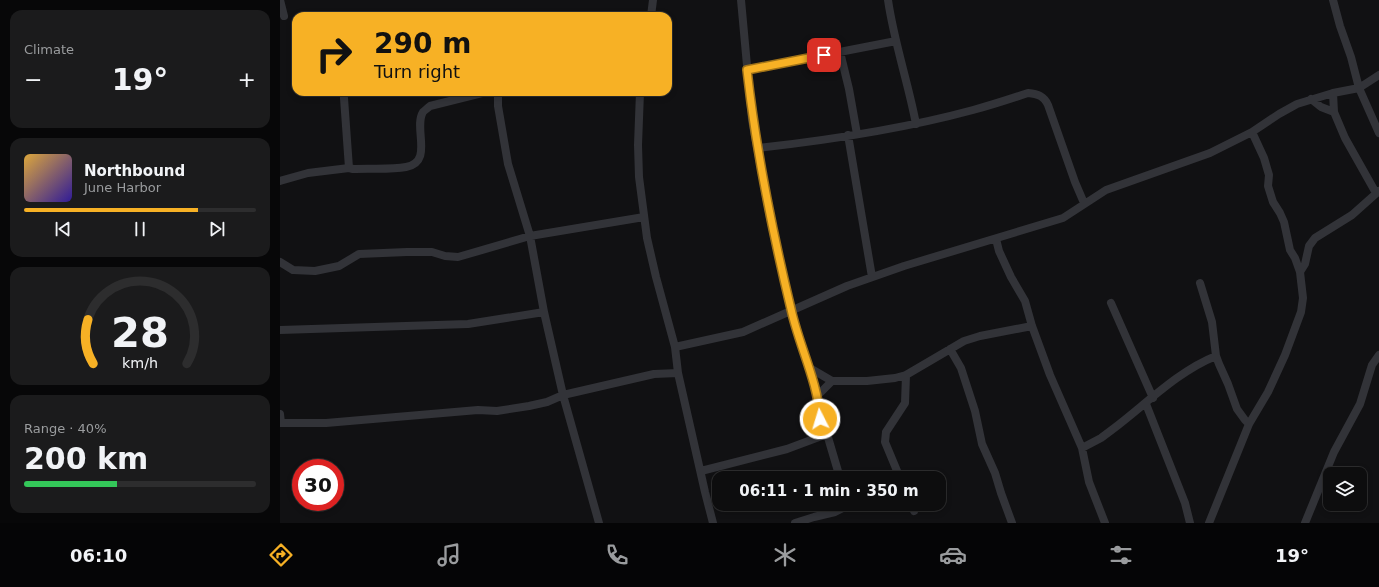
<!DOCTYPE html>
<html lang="en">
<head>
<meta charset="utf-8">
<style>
	:root { --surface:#0d0d0e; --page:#1b1b1c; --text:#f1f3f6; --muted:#9a9c9e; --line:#2d2d2e; --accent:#f7b125 }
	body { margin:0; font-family:"DejaVu Sans",sans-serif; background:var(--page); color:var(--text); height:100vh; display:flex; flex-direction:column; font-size:15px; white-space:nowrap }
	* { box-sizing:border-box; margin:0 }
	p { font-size:13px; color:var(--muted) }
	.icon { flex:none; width:22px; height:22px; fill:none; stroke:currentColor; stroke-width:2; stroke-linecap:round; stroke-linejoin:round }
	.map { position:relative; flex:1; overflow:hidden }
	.details { display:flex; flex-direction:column; gap:10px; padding:10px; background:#070708; width:280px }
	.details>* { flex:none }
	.banner { position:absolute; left:12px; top:12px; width:380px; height:84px; border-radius:12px; box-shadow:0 2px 6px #0003,0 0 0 1px var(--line); background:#f7b125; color:#111; overflow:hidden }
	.tools { position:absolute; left:1043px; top:467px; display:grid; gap:8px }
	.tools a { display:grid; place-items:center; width:44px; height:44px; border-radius:8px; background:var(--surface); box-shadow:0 2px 6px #0003,0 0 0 1px var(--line); font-size:20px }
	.speed { position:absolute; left:12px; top:459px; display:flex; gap:8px; font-size:20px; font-weight:700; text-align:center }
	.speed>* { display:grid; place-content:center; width:52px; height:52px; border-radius:50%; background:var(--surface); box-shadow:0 2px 6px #0003,0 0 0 1px var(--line); line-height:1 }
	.speed .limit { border:6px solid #d22; background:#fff; color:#111 }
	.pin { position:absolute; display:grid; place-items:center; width:34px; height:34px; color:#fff; margin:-17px; border-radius:8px; box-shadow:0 2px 6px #0006 }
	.me { position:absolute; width:44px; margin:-22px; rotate:355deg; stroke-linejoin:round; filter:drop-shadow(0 0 3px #0008) }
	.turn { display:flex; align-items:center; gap:14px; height:84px; padding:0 16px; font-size:18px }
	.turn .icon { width:52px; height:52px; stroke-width:2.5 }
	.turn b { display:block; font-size:28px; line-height:34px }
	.big { font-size:30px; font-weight:600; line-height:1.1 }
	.details .card { flex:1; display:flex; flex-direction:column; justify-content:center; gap:6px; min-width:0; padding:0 14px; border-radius:12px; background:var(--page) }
	.details .dial { align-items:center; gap:0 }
	.dial svg { height:104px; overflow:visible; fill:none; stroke:var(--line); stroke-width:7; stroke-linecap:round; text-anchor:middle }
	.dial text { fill:var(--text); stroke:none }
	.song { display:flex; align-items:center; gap:12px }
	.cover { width:48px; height:48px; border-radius:6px; background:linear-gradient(135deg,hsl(40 70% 55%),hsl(250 70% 35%)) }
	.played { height:4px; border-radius:2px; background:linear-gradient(90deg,var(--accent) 75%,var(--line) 75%) }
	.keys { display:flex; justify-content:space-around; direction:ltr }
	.heat { display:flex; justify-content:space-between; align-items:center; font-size:22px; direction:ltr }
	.charge { height:6px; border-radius:3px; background:linear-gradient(90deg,#34c759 40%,var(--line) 0) }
	.trip { position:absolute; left:432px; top:471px; width:234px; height:40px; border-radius:12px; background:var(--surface); box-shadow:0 2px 6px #0003,0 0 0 1px var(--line); font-weight:600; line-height:40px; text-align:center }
	.dock { display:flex; height:64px; justify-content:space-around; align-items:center; background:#050506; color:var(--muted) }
	.dock .icon { width:28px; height:28px }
	.dock .active { color:var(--accent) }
	.dock b { font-size:18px; color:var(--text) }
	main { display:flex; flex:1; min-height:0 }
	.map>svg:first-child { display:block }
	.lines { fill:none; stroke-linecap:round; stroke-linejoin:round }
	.street { stroke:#323338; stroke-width:8 }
	.route-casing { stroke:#a17318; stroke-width:10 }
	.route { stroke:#f7b125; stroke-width:7 }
</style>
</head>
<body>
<main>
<section class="details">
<div class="card"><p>Climate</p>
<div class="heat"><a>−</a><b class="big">19°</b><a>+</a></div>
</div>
<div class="card">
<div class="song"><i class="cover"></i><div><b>Northbound</b><p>June Harbor</p></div></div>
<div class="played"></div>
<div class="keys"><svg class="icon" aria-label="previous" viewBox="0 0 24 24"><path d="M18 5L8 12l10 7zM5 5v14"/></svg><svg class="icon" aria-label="pause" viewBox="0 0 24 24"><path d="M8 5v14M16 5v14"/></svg><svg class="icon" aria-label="next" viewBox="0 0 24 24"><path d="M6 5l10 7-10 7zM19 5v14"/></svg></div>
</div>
<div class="card dial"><svg viewBox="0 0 100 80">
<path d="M14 69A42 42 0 1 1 86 69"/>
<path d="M14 69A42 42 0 0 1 10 35" stroke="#f7b125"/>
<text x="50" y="56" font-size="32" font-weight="700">28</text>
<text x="50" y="72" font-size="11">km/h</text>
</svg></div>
<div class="card"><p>Range · 40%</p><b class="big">200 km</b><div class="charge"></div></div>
</section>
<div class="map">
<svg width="1099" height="523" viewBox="0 0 1099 523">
	<rect width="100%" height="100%" fill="#111113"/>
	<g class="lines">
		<!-- street -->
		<path class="street" d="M 0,0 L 4,16
			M 608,0 C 614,42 628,82 636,124
			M 1053,0 L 1060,26 L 1071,57 L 1079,88 L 1099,133
			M 371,16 L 373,0
			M 560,52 L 569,89 L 577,134
			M 467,70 L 616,41
			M 218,92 L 218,106 L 228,164 L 250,236 L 264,312 L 283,395 L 319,523
			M 360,92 L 358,145 L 359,177 L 367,238 L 376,277 L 395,347 L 398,373 L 425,492 L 433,523
			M 1053,93 L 1054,112 L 1065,138 L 1096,193
			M 64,98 L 69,168 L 73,169 C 90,168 110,170 126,167 C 154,162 133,128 143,112 C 145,110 148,108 150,106 L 206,92
			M 1031,99 L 1041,107 L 1054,112
			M 972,132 L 999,114 L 1017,104 L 1053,93 L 1079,88 L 1099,75
			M 568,135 L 592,277
			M 478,148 C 550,140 623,129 693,110 C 712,105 730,99 748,93 C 758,94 764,96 768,105 L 795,182 L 804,203
			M 0,181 L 28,173 L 69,168
			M 716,239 L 719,251 L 731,277 L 745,301 L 752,326 L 770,375 L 802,448 L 809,482 L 825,523
			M 0,262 L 13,270 L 35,271 L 59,266 L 79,254 L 127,252 L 152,252 L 165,256 L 178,257 L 250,236 L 364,217
			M 920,283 L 932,322 L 936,356 L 939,364 L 948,384 L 957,409 L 965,420 L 969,424
			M 831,303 L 873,398
			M 0,330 L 188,324 L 264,312
			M 395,347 L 463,332 L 567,286 L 624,266 L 783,218 L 826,190 L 930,153 L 972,132 L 984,158 L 989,175 L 988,186 L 993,202 L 1000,213 L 1004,222 L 1010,250 L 1015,258 L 1020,272
			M 670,349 L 681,368 L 695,411 L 702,444 L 715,473 L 721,493 L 732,523
			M 528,367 L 552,381 L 587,381 L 615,378 L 626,375 L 684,341 L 700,336 L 752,326
			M 538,395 L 552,381
			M 866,404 L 905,503 L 910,523
			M 0,414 L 1,423
			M 0,423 L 46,423 L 198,410 L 217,411 L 249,406 L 267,402 L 283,395 L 374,374 L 398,373
			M 547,434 L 560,478
			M 802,448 L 821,438 L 833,429 C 865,405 898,371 936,356
			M 421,471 L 507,449 L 547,434 L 540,419 L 538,395 L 511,311 L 490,218 L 472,120 L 461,0
			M 620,478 L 605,442 L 606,432 L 625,403 L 626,375
			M 631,504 L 634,511
			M 515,523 L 534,517 L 555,512 L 563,508 L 563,504
			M 929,523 L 969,424 L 988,392 L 1005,355 L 1021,312 L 1023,298 L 1020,272 L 1025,264 L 1029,246 L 1035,238 L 1072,215 L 1099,191
			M 1025,523 L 1054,452 L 1080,404 L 1092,365 L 1099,355"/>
	</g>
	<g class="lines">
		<defs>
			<path id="route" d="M 540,419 C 538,381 519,346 511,309 C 492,230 476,151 467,70 L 544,55"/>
		</defs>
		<!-- route casing -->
		<use href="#route" class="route-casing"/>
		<!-- route -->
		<use href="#route" class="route"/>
	</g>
</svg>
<div class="tools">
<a><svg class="icon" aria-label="layers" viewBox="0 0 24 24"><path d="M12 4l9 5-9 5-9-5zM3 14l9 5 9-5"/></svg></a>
</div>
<div class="speed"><div class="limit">30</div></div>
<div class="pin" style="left:544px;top:55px;background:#d93025"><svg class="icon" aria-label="arrive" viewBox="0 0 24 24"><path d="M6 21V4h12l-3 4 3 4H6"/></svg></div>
<svg class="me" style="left:540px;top:419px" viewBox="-20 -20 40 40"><circle r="17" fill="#f7b125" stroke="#fff" stroke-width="3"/><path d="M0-11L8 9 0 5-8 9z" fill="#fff"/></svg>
<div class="trip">06:11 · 1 min · 350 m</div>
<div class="banner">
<div class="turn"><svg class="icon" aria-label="right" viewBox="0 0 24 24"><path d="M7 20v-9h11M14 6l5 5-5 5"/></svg><div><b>290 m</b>Turn right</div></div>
</div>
</div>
</main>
<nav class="dock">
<b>06:10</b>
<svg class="icon active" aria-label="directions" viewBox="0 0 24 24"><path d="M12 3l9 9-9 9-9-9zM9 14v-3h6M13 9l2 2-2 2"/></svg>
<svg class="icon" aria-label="music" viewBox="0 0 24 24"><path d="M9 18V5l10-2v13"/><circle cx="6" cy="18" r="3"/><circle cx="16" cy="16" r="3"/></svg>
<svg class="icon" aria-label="phone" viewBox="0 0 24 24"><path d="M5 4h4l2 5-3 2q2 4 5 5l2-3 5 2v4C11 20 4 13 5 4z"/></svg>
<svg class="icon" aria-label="climate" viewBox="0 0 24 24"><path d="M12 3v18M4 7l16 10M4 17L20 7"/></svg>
<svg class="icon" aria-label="car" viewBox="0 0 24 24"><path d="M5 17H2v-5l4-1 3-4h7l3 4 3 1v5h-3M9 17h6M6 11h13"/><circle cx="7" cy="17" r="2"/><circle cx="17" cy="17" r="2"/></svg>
<svg class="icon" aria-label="filters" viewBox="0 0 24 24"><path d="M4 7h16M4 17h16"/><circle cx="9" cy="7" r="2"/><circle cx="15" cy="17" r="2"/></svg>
<b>19°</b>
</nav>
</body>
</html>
